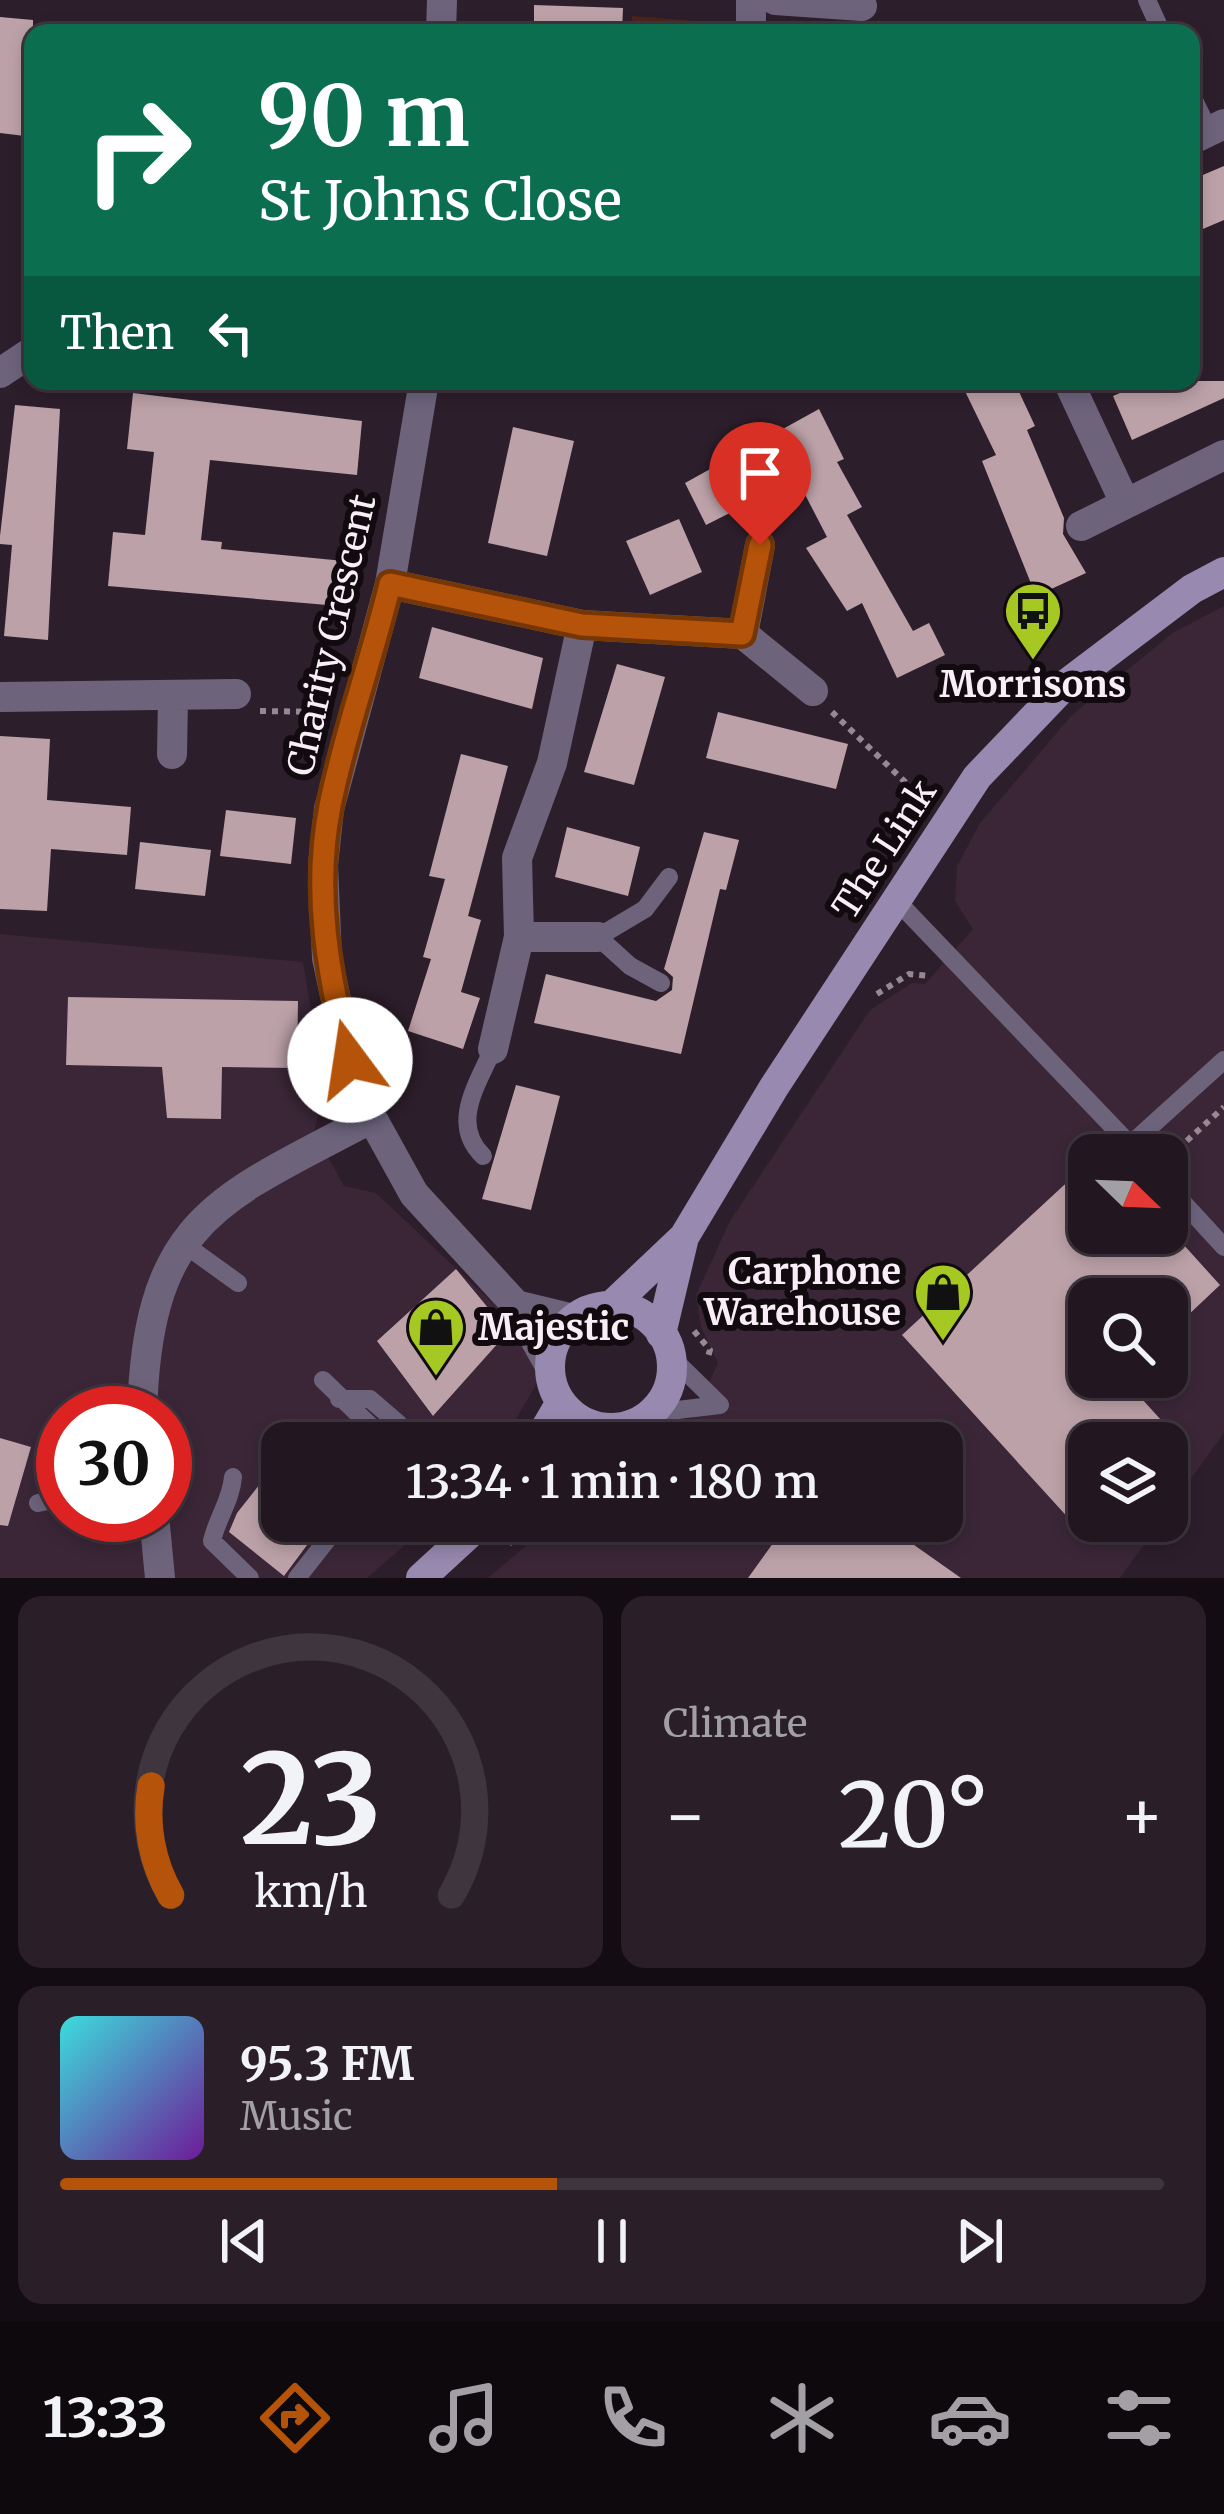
<!DOCTYPE html>
<html lang="en">
<head>
<meta charset="utf-8">
<style>
	:root { --surface:#221620; --page:#2a1f29; --text:#f1f3f6; --muted:#a29fa5; --line:#3f353e; --accent:#b45309 }
	body { margin:0; font-family:Merriweather,serif; background:var(--page); color:var(--text); height:100vh; display:flex; flex-direction:column; font-size:45px; white-space:nowrap }
	* { box-sizing:border-box; margin:0 }
	p { font-size:39px; color:var(--muted) }
	.icon { flex:none; width:66px; height:66px; fill:none; stroke:currentColor; stroke-width:2; stroke-linecap:round; stroke-linejoin:round }
	.map { position:relative; height:1578px; overflow:hidden }
	.sheet { display:flex; flex-direction:column; gap:18px; padding:18px; background:#130c12; flex:1 }
	.sheet>* { flex:none }
	.hud { position:absolute; left:24px; top:24px; width:1176px; height:366px; border-radius:24px; box-shadow:0 6px 18px #0003,0 0 0 3px var(--line); background:#0b6e4f; color:#fff; overflow:hidden }
	.needle { width:78px; rotate:113deg }
	.buttons { position:absolute; left:1068px; top:1134px; display:grid; gap:24px }
	.buttons a { display:grid; place-items:center; width:120px; height:120px; border-radius:24px; background:var(--surface); box-shadow:0 6px 18px #0003,0 0 0 3px var(--line); font-size:60px }
	.speed { position:absolute; left:36px; top:1386px; display:flex; gap:24px; font-size:60px; font-weight:700; text-align:center }
	.speed>* { display:grid; place-content:center; width:156px; height:156px; border-radius:50%; background:var(--surface); box-shadow:0 6px 18px #0003,0 0 0 3px var(--line); line-height:1 }
	.speed .limit { border:18px solid #d22; background:#fff; color:#111 }
	.pin { position:absolute; display:grid; place-items:center; width:102px; height:102px; color:#fff; margin:-123px -51px; border-radius:50% 50% 50% 0; rotate:-45deg; box-shadow:0 0 12px #0007 }
	.pin .icon { rotate:45deg }
	.me { position:absolute; width:132px; margin:-66px; rotate:346deg; stroke-linejoin:round; filter:drop-shadow(0 0 9px #0008) }
	.turn { display:flex; align-items:center; gap:42px; height:252px; padding:0 36px; font-size:54px }
	.turn .icon { width:156px; height:156px; stroke-width:2.5 }
	.turn b { display:block; font-size:84px; line-height:102px }
	.then { display:flex; align-items:center; height:114px; padding:0 36px; background:#0003; gap:24px; font-size:45px }
	.big { font-size:90px; font-weight:600; line-height:1.1 }
	.sheet .card { flex:1; display:flex; flex-direction:column; justify-content:center; gap:18px; min-width:0; padding:0 42px; border-radius:24px; background:var(--page) }
	.sheet .dial { align-items:center; gap:0 }
	.dial svg { height:312px; overflow:visible; fill:none; stroke:var(--line); stroke-width:7; stroke-linecap:round; text-anchor:middle }
	.dial text { fill:var(--text); stroke:none }
	.song { display:flex; align-items:center; gap:36px }
	.cover { width:144px; height:144px; border-radius:18px; background:linear-gradient(135deg,hsl(180 70% 55%),hsl(280 70% 35%)) }
	.played { height:12px; border-radius:6px; background:linear-gradient(90deg,var(--accent) 45%,var(--line) 45%) }
	.keys { display:flex; justify-content:space-around; direction:ltr }
	.heat { display:flex; justify-content:space-between; align-items:center; font-size:66px; direction:ltr }
	.sheet .tiles { flex:1; display:grid; gap:18px; grid-template-columns:1fr 1fr }
	.card:last-child { grid-column:span 2 }
	.trip { position:absolute; left:261px; top:1422px; width:702px; height:120px; border-radius:24px; background:var(--surface); box-shadow:0 6px 18px #0003,0 0 0 3px var(--line); font-weight:600; line-height:120px; text-align:center }
	.dock { display:flex; height:192px; justify-content:space-around; align-items:center; background:#0e090d; color:var(--muted) }
	.dock .icon { width:84px; height:84px }
	.dock .selected { color:var(--accent) }
	.dock b { font-size:54px; color:var(--text) }
	.map>svg:first-child { display:block }
	.built { fill:#3a2637; fill-rule:evenodd }
	.green { fill:#4d241c }
	.building { fill:#bca1a8 }
	.lines { fill:none; stroke-linecap:round; stroke-linejoin:round }
	.path { stroke:#968994; stroke-width:6; stroke-dasharray:6 6; stroke-linecap:butt }
	.lane { stroke:#6d647c; stroke-width:18 }
	.street { stroke:#6d647c; stroke-width:30 }
	.secondary { stroke:#9789af; stroke-width:30 }
	.route-casing { stroke:#753606; stroke-width:30 }
	.route { stroke:#b45309; stroke-width:21 }
	.labels { text-anchor:middle; stroke-width:12; stroke-linejoin:round; paint-order:stroke }
	.street-label { font-size:36px; fill:#f9eef7; stroke:#110b10 }
	.poi-label { font-size:36px; font-weight:bold; fill:#f9eef7; stroke:#110b10 }
</style>
</head>
<body>
<div class="map">
<svg width="1224" height="1578" viewBox="0 0 1224 1578">
	<rect width="100%" height="100%" fill="#2d1e2b"/>
	<!-- built -->
	<path class="built" d="M 1224,606 L 1224,1433 L 1167,1512 L 1167,1443 L 1089,1443 L 1089,1521 L 1161,1521 L 1120,1578 L 488,1578 L 555,1521 L 942,1521 L 942,1443 L 676,1443 L 683,1439 L 718,1363 L 701,1327 L 696,1295 L 730,1221 L 870,1010 L 912,983 L 925,984 L 973,929 L 955,901 L 957,866 L 980,823 L 1072,715 L 1174,632 ZM 1089,1155 L 1167,1155 L 1167,1233 L 1089,1233 ZM 1089,1299 L 1167,1299 L 1167,1377 L 1089,1377 Z
		M 0,934 L 303,962 L 324,1090 L 314,1132 L 344,1186 L 376,1193 L 534,1342 L 537,1383 L 502,1443 L 282,1443 L 282,1521 L 433,1521 L 367,1578 L 0,1578 ZM 63,1413 L 165,1413 L 165,1515 L 63,1515 Z"/>
	<!-- green -->
	<path class="green" d="M 632,16 L 734,24 L 733,33 L 631,33 Z"/>
	<!-- building -->
	<path class="building" d="M 534,5 L 623,8 L 622,33 L 534,33 Z
		M 0,17 L 33,20 L 33,137 L 0,133 Z
		M 1224,166 L 1224,220 L 1191,234 L 1191,180 Z
		M 960,381 L 1014,381 L 1035,426 L 1027,430 L 1064,518 L 1063,534 L 1086,573 L 1036,596 L 982,461 L 996,455 Z
		M 1148,381 L 1224,381 L 1224,398 L 1132,440 L 1113,396 Z
		M 133,393 L 362,421 L 357,475 L 210,460 L 201,540 L 222,542 L 221,549 L 344,561 L 339,606 L 108,586 L 113,532 L 145,535 L 154,452 L 127,449 Z
		M 15,405 L 60,409 L 48,640 L 4,636 L 12,545 L 0,544 L 0,536 Z
		M 819,409 L 844,459 L 837,462 L 862,507 L 847,515 L 913,631 L 929,623 L 945,655 L 897,678 L 862,603 L 847,611 L 806,548 L 827,537 L 797,479 L 706,525 L 685,483 Z
		M 513,427 L 574,441 L 547,556 L 488,543 Z
		M 679,519 L 702,572 L 650,595 L 626,541 Z
		M 432,627 L 543,658 L 532,709 L 419,678 Z
		M 617,664 L 665,677 L 634,785 L 584,772 Z
		M 718,712 L 848,744 L 836,789 L 706,758 Z
		M 0,736 L 50,739 L 47,800 L 131,807 L 127,855 L 51,849 L 47,911 L 0,909 Z
		M 461,754 L 508,766 L 468,916 L 481,920 L 461,992 L 480,998 L 463,1049 L 408,1031 L 431,959 L 423,957 L 445,879 L 429,876 Z
		M 226,810 L 296,818 L 291,864 L 220,856 Z
		M 567,827 L 640,847 L 628,896 L 555,877 Z
		M 704,832 L 739,840 L 726,890 L 720,889 L 681,1054 L 534,1023 L 546,974 L 656,1001 L 672,990 L 673,977 L 664,969 Z
		M 140,842 L 211,850 L 205,896 L 135,889 Z
		M 68,997 L 298,1001 L 297,1068 L 222,1067 L 221,1119 L 167,1118 L 162,1067 L 66,1065 Z
		M 516,1085 L 560,1096 L 531,1210 L 482,1199 Z
		M 1089,1162 L 1089,1233 L 1173,1233 L 1220,1285 L 1167,1335 L 1167,1299 L 1089,1299 L 1089,1377 L 1122,1377 L 1182,1443 L 1089,1443 L 1089,1507 L 1072,1522 L 902,1335 Z
		M 456,1269 L 508,1332 L 433,1416 L 377,1341 Z
		M 0,1438 L 31,1447 L 8,1526 L 0,1525 Z
		M 282,1456 L 282,1521 L 325,1521 L 284,1576 L 229,1532 L 237,1513 Z
		M 789,1521 L 880,1521 L 961,1578 L 748,1578 Z"/>
	<g class="lines">
		<!-- path -->
		<path class="path" d="M 260,711 L 325,712
			M 832,712 L 926,802
			M 877,994 L 909,974 L 930,976
			M 1169,1157 L 1224,1107
			M 694,1331 L 710,1350 L 707,1360
			M 617,1443 L 639,1432
			M 509,1544 L 532,1521"/>
		<!-- lane -->
		<path class="lane" d="M 1147,0 L 1162,33
			M 1191,94 L 1209,131
			M 897,901 L 1140,1155
			M 661,983 L 630,966 L 598,937 L 645,909 L 669,877
			M 1130,1145 L 1224,1060
			M 483,1156 C 450,1124 477,1085 493,1049
			M 1167,1185 L 1224,1247
			M 184,1244 L 238,1283
			M 323,1380 L 388,1443
			M 339,1399 L 370,1399 L 399,1424 L 400,1443
			M 652,1413 L 720,1405 L 670,1356
			M 233,1477 C 231,1501 217,1518 212,1541 L 250,1578
			M 38,1503 L 63,1498
			M 297,1578 L 342,1521"/>
		<!-- street -->
		<path class="street" d="M 775,0 L 862,6
			M 441,33 L 442,0
			M 751,33 L 751,0
			M 1191,140 L 1224,124
			M 0,373 L 33,351
			M 424,381 L 390,584 L 329,809 L 323,865 L 327,958 L 349,1060 L 372,1118 L 414,1194 L 516,1305 L 550,1366
			M 1068,381 L 1125,503
			M 1081,526 L 1224,455
			M 390,584 L 582,625 L 743,634 L 813,691
			M 743,634 L 760,545
			M 0,697 L 236,694
			M 172,754 L 173,698
			M 519,937 L 598,937
			M 493,1049 L 519,937 L 517,858 L 552,763 L 582,625
			M 516,1305 L 574,1319
			M 142,1413 C 148,1218 217,1200 372,1118
			M 154,1515 L 160,1578"/>
		<!-- secondary -->
		<path class="secondary" d="M550 1367a61 61 0 1 1 122 0a61 61 0 1 1-122 0Z
			M 610,1307 L 684,1237 L 774,1087 L 977,777 L 1065,685 L 1192,589 L 1224,572
			M 661,1334 L 684,1237
			M 537,1443 L 561,1402
			M 421,1578 L 483,1521"/>
	</g>
	<g class="lines">
		<defs>
			<path id="route" d="M 350,1060 C 328,977 313,891 330,806 C 345,731 372,659 390,584 L 582,625 L 742,634 L 760,545"/>
		</defs>
		<!-- route casing -->
		<use href="#route" class="route-casing"/>
		<!-- route -->
		<use href="#route" class="route"/>
	</g>
	<!-- icons -->
	<defs>
		<symbol id="bus-pin" viewBox="-11 -11 22 30"><path d="M0 17L-7.5 6A9.5 9.5 0 1 1 7.5 6Z" fill="#a6c822" stroke="#110b10"/><path d="M-5-6H5V4H4V6H2V4H-2V6H-4V4H-5ZM-3.5-4V0h7V-4ZM-3.5 1.2v1.5H-2V1.2ZM2 1.2v1.5H3.5V1.2Z" fill="#111"/></symbol>
		<symbol id="shop-pin" viewBox="-11 -11 22 30"><path d="M0 17L-7.5 6A9.5 9.5 0 1 1 7.5 6Z" fill="#a6c822" stroke="#110b10"/><path d="M-5-2.5h2.3a2.7 3.5 0 0 1 5.4 0H5L5.5 6h-11ZM-1.5-2.5h3a1.5 2.3 0 0 0-3 0Z" fill="#111"/></symbol>
	</defs>
	<g fill-rule="evenodd">
		<use href="#bus-pin" x="1000" y="578" width="66" height="90"/>
		<use href="#shop-pin" x="910" y="1259" width="66" height="90"/>
		<use href="#shop-pin" x="403" y="1294" width="66" height="90"/>
	</g>
	<g class="labels">
		<!-- street labels -->
		<g class="street-label">
			<text transform="translate(331 635) rotate(-77)" y="13">Charity Crescent</text>
			<text transform="translate(884 849) rotate(-57)" y="13">The Link</text>
		</g>
		<!-- poi labels -->
		<g class="poi-label">
			<text x="1033" y="697">Morrisons</text>
			<text x="901" y="1284" text-anchor="end">Carphone<tspan x="901" dy="41">Warehouse</tspan></text>
			<text x="478" y="1340" text-anchor="start">Majestic</text>
		</g>
	</g>
</svg>
<div class="buttons">
<a><svg class="needle" viewBox="-14 -14 28 28"><path d="M0-13l5 13h-10z" fill="#e53935"/><path d="M0 13l5-13h-10z" fill="#a29fa5"/></svg></a>
<a><svg class="icon" aria-label="search" viewBox="0 0 24 24"><circle cx="10" cy="10" r="6"/><path d="M15 15l6 6"/></svg></a>
<a><svg class="icon" aria-label="layers" viewBox="0 0 24 24"><path d="M12 4l9 5-9 5-9-5zM3 14l9 5 9-5"/></svg></a>
</div>
<div class="speed"><div class="limit">30</div></div>
<div class="pin" style="left:760px;top:545px;background:#d93025"><svg class="icon" aria-label="arrive" viewBox="0 0 24 24"><path d="M6 21V4h12l-3 4 3 4H6"/></svg></div>
<svg class="me" style="left:350px;top:1060px" viewBox="-20 -20 40 40"><circle r="19" fill="#fff"/><path d="M0-13L10 11 0 6-10 11z" fill="#b45309"/></svg>
<div class="trip">13:34 · 1 min · 180 m</div>
<div class="hud">
<div class="turn"><svg class="icon" aria-label="right" viewBox="0 0 24 24"><path d="M7 20v-9h11M14 6l5 5-5 5"/></svg><div><b>90 m</b>St Johns Close</div></div>
<div class="then">Then<svg class="icon" aria-label="left" viewBox="0 0 24 24"><path d="M17 20v-9H6M10 6l-5 5 5 5"/></svg></div>
</div>
</div>
<section class="sheet">
<div class="tiles">
<div class="card dial"><svg viewBox="0 0 100 80">
<path d="M14 69A42 42 0 1 1 86 69"/>
<path d="M14 69A42 42 0 0 1 9 41" stroke="#b45309"/>
<text x="50" y="56" font-size="32" font-weight="700">23</text>
<text x="50" y="72" font-size="11">km/h</text>
</svg></div>
<div class="card"><p>Climate</p>
<div class="heat"><a>−</a><b class="big">20°</b><a>+</a></div>
</div>
<div class="card">
<div class="song"><i class="cover"></i><div><b>95.3 FM</b><p>Music</p></div></div>
<div class="played"></div>
<div class="keys"><svg class="icon" aria-label="previous" viewBox="0 0 24 24"><path d="M18 5L8 12l10 7zM5 5v14"/></svg><svg class="icon" aria-label="pause" viewBox="0 0 24 24"><path d="M8 5v14M16 5v14"/></svg><svg class="icon" aria-label="next" viewBox="0 0 24 24"><path d="M6 5l10 7-10 7zM19 5v14"/></svg></div>
</div>
</div>
</section>
<nav class="dock">
<b>13:33</b>
<svg class="icon selected" aria-label="directions" viewBox="0 0 24 24"><path d="M12 3l9 9-9 9-9-9zM9 14v-3h6M13 9l2 2-2 2"/></svg>
<svg class="icon" aria-label="music" viewBox="0 0 24 24"><path d="M9 18V5l10-2v13"/><circle cx="6" cy="18" r="3"/><circle cx="16" cy="16" r="3"/></svg>
<svg class="icon" aria-label="phone" viewBox="0 0 24 24"><path d="M5 4h4l2 5-3 2q2 4 5 5l2-3 5 2v4C11 20 4 13 5 4z"/></svg>
<svg class="icon" aria-label="climate" viewBox="0 0 24 24"><path d="M12 3v18M4 7l16 10M4 17L20 7"/></svg>
<svg class="icon" aria-label="car" viewBox="0 0 24 24"><path d="M5 17H2v-5l4-1 3-4h7l3 4 3 1v5h-3M9 17h6M6 11h13"/><circle cx="7" cy="17" r="2"/><circle cx="17" cy="17" r="2"/></svg>
<svg class="icon" aria-label="filters" viewBox="0 0 24 24"><path d="M4 7h16M4 17h16"/><circle cx="9" cy="7" r="2"/><circle cx="15" cy="17" r="2"/></svg>
</nav>
</body>
</html>
